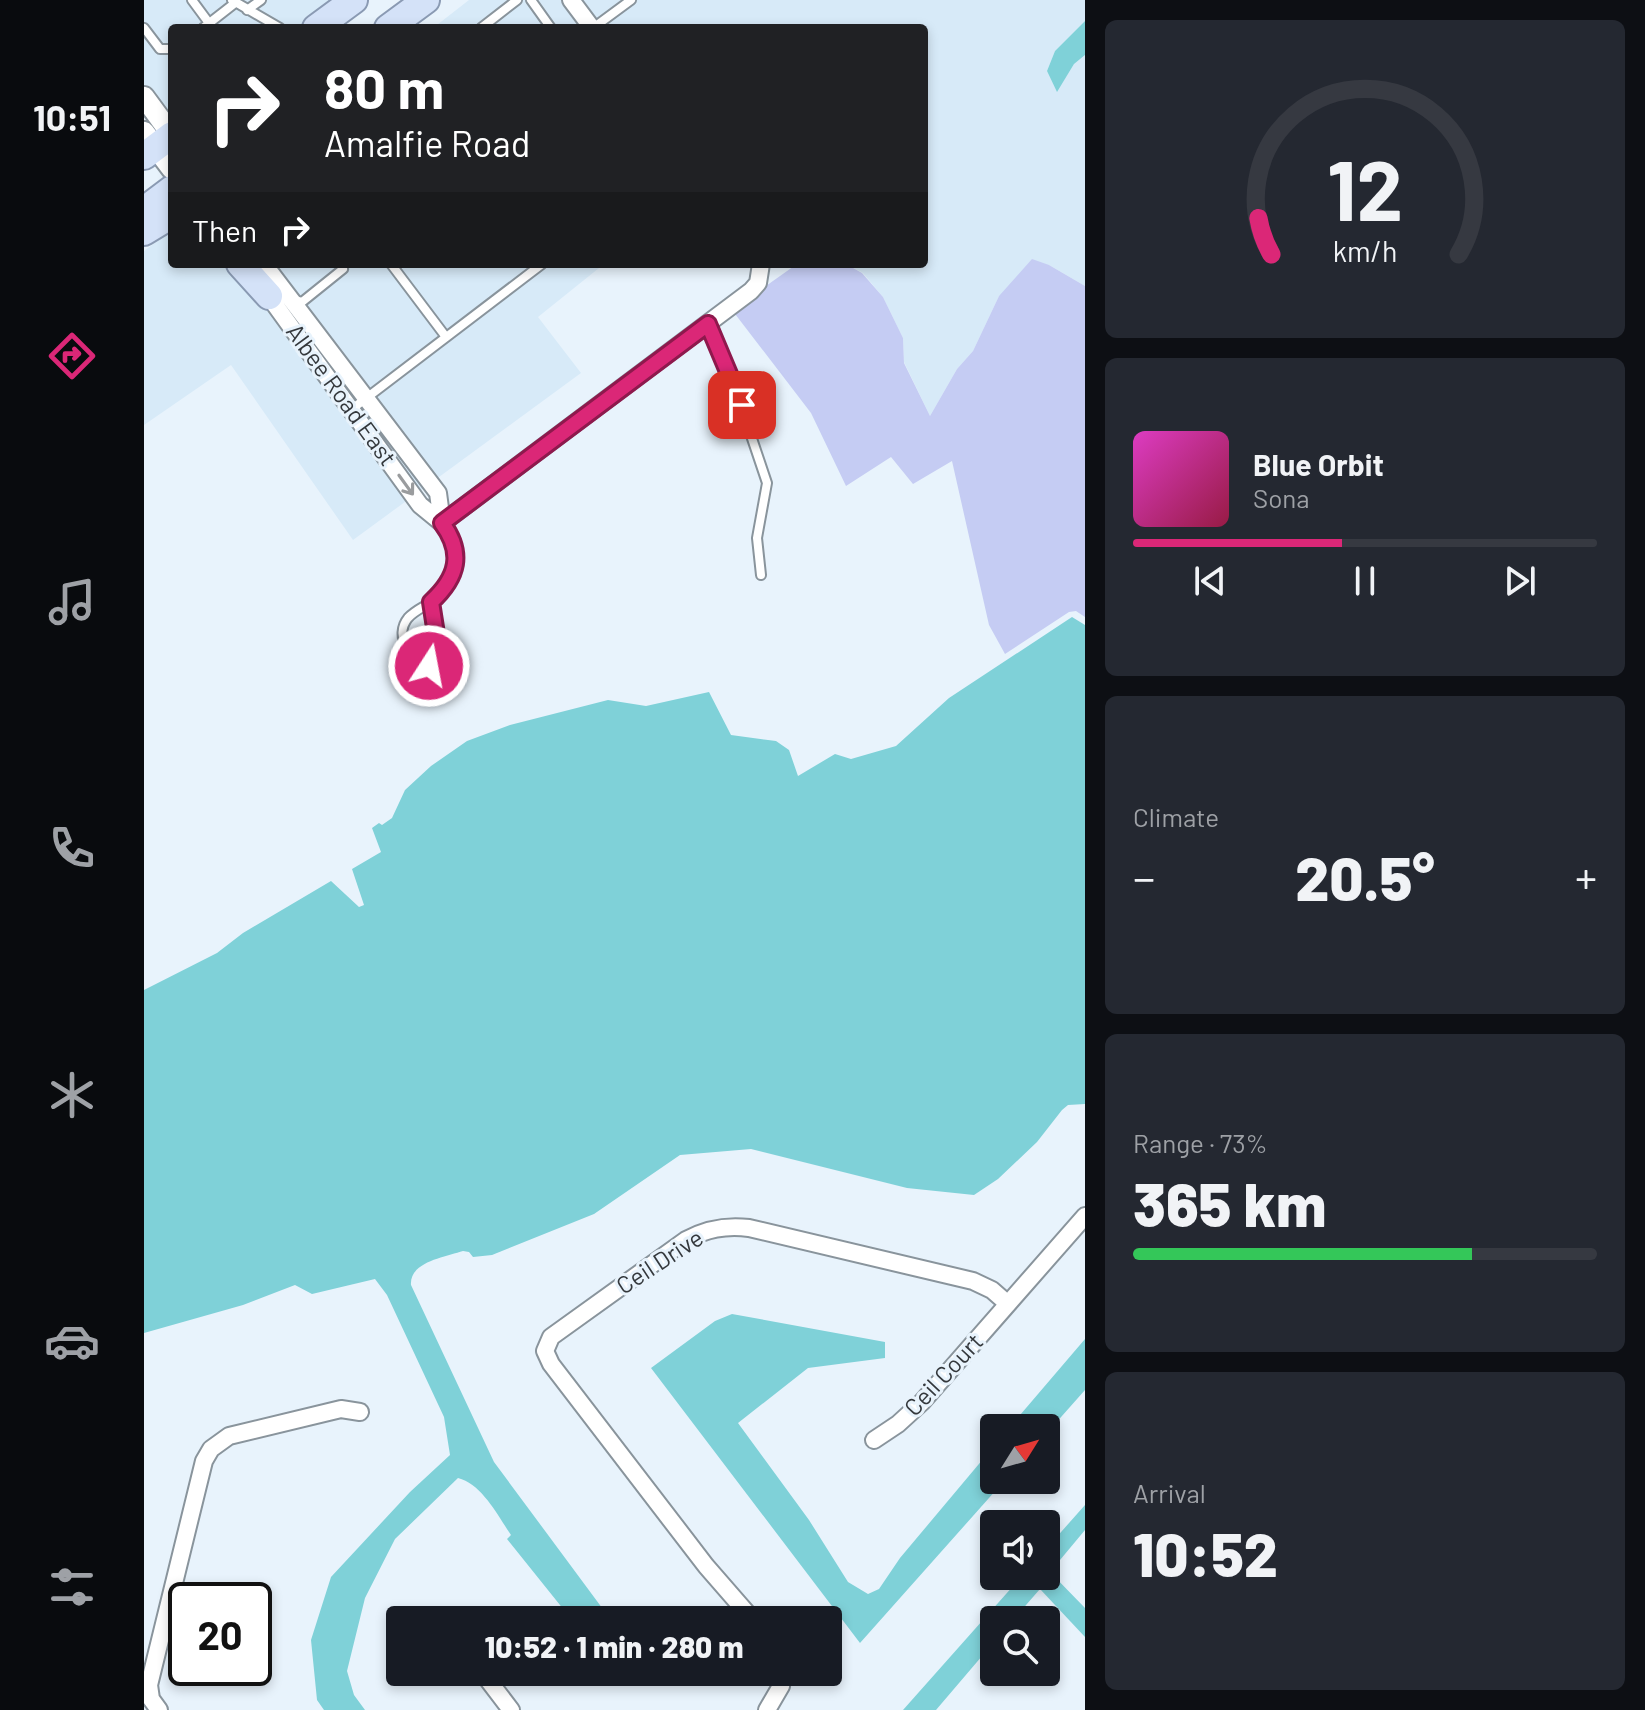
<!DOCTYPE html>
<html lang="en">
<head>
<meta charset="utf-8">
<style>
	:root { --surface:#171b24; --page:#242831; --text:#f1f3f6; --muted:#9ea1a6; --line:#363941; --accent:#db2777 }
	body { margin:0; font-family:Barlow,sans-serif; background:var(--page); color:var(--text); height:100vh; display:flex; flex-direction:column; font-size:30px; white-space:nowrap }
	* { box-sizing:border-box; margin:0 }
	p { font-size:26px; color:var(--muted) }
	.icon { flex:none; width:44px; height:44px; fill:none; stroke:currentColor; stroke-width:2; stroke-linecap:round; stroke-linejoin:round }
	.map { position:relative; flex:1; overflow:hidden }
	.details { display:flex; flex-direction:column; gap:20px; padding:20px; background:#0d0f14; width:560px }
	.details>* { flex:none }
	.guide { position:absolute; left:24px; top:24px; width:760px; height:244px; border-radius:8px; box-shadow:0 4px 12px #0003; background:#202124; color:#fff; overflow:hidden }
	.needle { width:52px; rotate:53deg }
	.fabs { position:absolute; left:836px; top:1414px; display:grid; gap:16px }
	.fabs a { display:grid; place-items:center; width:80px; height:80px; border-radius:8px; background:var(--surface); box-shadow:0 4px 12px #0003; font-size:40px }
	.speed { position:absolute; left:24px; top:1582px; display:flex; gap:16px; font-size:40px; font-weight:700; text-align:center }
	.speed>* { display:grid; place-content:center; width:104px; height:104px; border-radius:50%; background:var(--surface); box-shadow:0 4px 12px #0003; line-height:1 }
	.speed .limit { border:4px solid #111; border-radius:12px; background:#fff; color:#111 }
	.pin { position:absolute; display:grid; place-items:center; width:68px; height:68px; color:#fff; margin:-34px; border-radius:16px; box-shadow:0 4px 12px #0006 }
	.me { position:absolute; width:88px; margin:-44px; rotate:11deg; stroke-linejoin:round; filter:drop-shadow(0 0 6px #0008) }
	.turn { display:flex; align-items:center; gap:28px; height:168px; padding:0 24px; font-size:36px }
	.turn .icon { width:104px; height:104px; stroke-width:2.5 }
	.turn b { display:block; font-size:56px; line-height:68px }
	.then { display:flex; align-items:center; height:76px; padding:0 24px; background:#0003; gap:16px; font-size:30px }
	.big { font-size:60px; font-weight:800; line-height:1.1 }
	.details .widget { flex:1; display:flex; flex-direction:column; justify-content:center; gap:12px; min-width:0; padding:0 28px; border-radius:12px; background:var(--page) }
	.details .dial { align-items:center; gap:0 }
	.dial svg { height:208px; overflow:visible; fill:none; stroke:var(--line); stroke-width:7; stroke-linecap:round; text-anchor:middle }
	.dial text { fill:var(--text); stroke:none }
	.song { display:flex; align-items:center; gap:24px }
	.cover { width:96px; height:96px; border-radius:12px; background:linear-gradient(135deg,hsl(310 70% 55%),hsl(340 70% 35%)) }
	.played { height:8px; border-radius:4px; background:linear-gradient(90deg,var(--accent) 45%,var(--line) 45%) }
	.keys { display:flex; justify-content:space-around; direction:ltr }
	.heat { display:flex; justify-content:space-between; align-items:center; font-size:44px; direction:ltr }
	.charge { height:12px; border-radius:6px; background:linear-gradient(90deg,#34c759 73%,var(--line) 0) }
	.trip { position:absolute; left:242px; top:1606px; width:456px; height:80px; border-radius:8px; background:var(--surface); box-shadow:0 4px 12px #0003; font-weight:800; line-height:80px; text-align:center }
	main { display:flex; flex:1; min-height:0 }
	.menu { display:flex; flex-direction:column; width:144px; justify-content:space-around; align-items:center; background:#090b0e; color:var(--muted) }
	.menu .icon { width:56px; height:56px }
	.menu .selected { color:var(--accent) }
	.menu b { font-size:36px; color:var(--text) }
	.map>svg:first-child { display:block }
	.built { fill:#d7eaf8 }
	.green { fill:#c5ccf3 }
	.water { fill:#7fd1d8 }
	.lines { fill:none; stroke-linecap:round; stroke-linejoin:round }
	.service-casing { stroke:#89949c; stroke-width:12 }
	.minor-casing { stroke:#89949c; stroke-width:20 }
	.tertiary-casing { stroke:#89949c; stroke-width:24 }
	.primary-casing { stroke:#8a9ab3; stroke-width:30 }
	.service { stroke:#fff; stroke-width:8 }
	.minor { stroke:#fff; stroke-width:16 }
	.tertiary { stroke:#fff; stroke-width:20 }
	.primary { stroke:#d4e2f8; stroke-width:26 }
	.oneway { stroke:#9a9c9e }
	.route-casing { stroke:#8e194d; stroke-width:20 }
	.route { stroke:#db2777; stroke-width:14 }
	.labels { text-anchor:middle; stroke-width:6; stroke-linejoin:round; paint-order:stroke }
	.street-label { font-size:24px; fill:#34383c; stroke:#e8f3fc }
</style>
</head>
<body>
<main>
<nav class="menu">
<b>10:51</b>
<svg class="icon selected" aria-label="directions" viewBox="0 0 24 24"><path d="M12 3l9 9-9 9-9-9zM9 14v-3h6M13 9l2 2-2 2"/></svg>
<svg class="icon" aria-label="music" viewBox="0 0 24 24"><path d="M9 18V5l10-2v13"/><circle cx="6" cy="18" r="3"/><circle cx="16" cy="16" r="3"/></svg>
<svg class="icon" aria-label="phone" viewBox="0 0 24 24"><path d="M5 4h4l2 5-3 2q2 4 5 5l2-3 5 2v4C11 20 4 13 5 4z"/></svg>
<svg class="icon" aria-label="climate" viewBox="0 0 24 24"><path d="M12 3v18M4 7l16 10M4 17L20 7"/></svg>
<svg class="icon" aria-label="car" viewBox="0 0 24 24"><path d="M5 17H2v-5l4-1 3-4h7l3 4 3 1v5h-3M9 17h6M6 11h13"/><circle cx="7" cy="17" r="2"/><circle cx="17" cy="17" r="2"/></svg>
<svg class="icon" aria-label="filters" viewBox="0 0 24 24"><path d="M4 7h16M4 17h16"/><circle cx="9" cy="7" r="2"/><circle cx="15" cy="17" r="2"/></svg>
</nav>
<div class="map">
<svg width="941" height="1710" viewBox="0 0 941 1710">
	<rect width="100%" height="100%" fill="#e8f3fc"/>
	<!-- built -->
	<path class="built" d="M 0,0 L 196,0 L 160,28 L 28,28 L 28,122 L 0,84 Z
		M 325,0 L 941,0 L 941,21 L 911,51 L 903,71 L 913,91 L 930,64 L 941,55 L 941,286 L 905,265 L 855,296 L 829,351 L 813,369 L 786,416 L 760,362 L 759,338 L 739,297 L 719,273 L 702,264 L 780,264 L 780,28 L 289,28 Z
		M 28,230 L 28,264 L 460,264 L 394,317 L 437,373 L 209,540 L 87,365 L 0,425 L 0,251 Z"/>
	<!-- green -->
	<path class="green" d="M 888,259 L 905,265 L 941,286 L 941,617 L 932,611 L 925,612 L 861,654 L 845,625 L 808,461 L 769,484 L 747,457 L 702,486 L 667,413 L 588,310 L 653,264 L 702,264 L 718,273 L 739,297 L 759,338 L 760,363 L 786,416 L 813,369 L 829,351 L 855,296 Z"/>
	<!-- water -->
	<path class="water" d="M 941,21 L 941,55 L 930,64 L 913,92 L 903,71 L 911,51 Z
		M 928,617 L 941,625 L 941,1104 L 924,1105 L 918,1110 L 893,1142 L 854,1179 L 830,1195 L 763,1188 L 607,1149 L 536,1155 L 450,1214 L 348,1255 L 329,1257 L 325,1252 L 319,1251 C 301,1257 265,1262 267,1285 L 350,1462 L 467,1620 L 428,1620 L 363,1539 L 367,1535 C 354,1516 338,1484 314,1478 L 251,1539 L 221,1598 L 203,1671 L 210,1695 L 221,1710 L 180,1710 L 173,1700 L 167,1640 L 187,1577 L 266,1492 L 306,1455 L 300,1417 L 243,1295 L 231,1279 L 168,1294 L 151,1285 L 99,1305 L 0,1333 L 0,990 L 73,953 L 99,933 L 187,881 L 215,907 L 220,905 L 208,869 L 237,852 L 228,828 L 235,823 L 238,825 L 248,818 L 261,790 L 287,766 L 323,741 L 366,725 L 464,700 L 502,706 L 565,692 L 587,735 L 632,741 L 645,750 L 654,776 L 691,754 L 707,759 L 752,746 L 805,698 Z
		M 588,1314 L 741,1342 L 741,1358 L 664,1368 L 594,1423 L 665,1520 L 704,1582 L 724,1594 L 735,1589 L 756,1558 L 850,1446 L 850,1480 L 861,1480 L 716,1643 L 507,1368 L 571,1321 Z
		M 941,1339 L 941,1390 L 902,1434 L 902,1428 L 865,1428 Z
		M 941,1505 L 941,1530 L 906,1572 L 941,1608 L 941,1637 L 896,1589 L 869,1620 L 850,1620 L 850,1642 L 792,1710 L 759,1710 L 878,1576 L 902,1576 L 902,1549 Z"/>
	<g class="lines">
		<defs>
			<path id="service" d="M 48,0 L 65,23
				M 88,0 L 136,28
				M 387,0 L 407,28
				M 103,10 L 117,0
				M 0,28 L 16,49 L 28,49
				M 59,28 L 91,3
				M 337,28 L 373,0
				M 449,28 L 487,0
				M 247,264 L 302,337
				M 150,300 L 158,302 L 199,269 L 196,264
				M 564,324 L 588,379 L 623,483 L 613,538 L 617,575
				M 208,409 L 398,264
				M 287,602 L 295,653 L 285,666 C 265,662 250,635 264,618 C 271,610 282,606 290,600 C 316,578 317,549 298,523"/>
			<path id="minor" d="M 427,0 L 448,28
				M 120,264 L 294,493 L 298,523
				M 121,291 L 276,505 L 298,523
				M 298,523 L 607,291 L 614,283 L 617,264
				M 730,1440 L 754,1424 L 778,1402 L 941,1216
				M 609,1620 L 562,1566 L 407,1364 L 401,1351 L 407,1337 L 542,1240 C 562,1229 581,1225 605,1228 L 829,1281 L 848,1290 L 864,1304
				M 338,1672 L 367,1710
				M 15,1710 L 7,1699 L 5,1685 L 60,1461 L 67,1449 L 85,1436 L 197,1409 L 216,1412
				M 623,1710 L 637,1686 L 639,1672"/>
			<path id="tertiary" d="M 0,97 L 28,135
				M 0,132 L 28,169"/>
			<path id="primary" d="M 172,28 L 210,0
				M 244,28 L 282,0
				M 0,156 L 28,135
				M 0,210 L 28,189
				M 0,232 L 28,215
				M 96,264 L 125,296"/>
		</defs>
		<!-- service casing -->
		<use href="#service" class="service-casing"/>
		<!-- minor casing -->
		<use href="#minor" class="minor-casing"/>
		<!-- tertiary casing -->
		<use href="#tertiary" class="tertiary-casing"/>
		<!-- primary casing -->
		<use href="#primary" class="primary-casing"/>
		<!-- service -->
		<use href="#service" class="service"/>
		<!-- minor -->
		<use href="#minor" class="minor"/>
		<!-- tertiary -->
		<use href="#tertiary" class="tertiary"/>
		<!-- primary -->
		<use href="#primary" class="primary"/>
	</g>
	<!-- one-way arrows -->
	<defs><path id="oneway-shaft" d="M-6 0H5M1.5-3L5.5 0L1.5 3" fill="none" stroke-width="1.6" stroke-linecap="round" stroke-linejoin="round" transform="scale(2)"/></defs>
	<use class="oneway" href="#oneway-shaft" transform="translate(262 485) rotate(54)"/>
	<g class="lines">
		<defs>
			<path id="route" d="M 285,666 L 295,653 L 287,602 C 314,577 320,553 298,523 L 564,324 L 598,405"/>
		</defs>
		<!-- route casing -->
		<use href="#route" class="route-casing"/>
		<!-- route -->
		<use href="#route" class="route"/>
	</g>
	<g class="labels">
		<!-- street labels -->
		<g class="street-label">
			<text transform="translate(197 395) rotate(54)" y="8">Albee Road East</text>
			<text transform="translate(516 1262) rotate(-33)" y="8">Ceil Drive</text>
			<text transform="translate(800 1375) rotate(-47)" y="8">Ceil Court</text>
		</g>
	</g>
</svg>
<div class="fabs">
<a><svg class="needle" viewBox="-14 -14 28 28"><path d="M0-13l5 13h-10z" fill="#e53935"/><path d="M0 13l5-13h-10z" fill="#9ea1a6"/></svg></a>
<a><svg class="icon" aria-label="sound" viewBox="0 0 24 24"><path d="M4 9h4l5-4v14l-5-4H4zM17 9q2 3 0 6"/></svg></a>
<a><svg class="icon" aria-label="search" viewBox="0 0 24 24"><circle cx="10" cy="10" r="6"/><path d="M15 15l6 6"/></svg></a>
</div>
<div class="speed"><div class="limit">20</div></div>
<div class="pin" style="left:598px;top:405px;background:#d93025"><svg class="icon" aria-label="arrive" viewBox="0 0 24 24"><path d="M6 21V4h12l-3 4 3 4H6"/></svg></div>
<svg class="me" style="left:285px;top:666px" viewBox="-20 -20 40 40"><circle r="17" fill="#db2777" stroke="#fff" stroke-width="3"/><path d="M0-11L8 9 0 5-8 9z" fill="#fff"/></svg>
<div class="trip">10:52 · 1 min · 280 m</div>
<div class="guide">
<div class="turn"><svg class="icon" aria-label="right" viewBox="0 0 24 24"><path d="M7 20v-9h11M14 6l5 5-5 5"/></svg><div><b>80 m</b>Amalfie Road</div></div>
<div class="then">Then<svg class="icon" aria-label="right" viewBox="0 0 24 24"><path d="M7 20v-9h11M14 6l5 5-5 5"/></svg></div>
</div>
</div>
<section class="details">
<div class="widget dial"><svg viewBox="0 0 100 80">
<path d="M14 69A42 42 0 1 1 86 69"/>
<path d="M14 69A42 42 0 0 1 9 55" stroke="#db2777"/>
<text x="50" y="56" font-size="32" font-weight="700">12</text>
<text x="50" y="72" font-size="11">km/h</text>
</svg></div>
<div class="widget">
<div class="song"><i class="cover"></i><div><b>Blue Orbit</b><p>Sona</p></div></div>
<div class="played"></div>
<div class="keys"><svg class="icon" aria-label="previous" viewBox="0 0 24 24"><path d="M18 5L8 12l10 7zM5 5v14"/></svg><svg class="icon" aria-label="pause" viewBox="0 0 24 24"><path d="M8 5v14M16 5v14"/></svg><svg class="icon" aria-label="next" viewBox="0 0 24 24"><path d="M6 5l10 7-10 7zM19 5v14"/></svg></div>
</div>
<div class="widget"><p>Climate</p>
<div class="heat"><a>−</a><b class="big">20.5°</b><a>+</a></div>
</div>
<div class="widget"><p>Range · 73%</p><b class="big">365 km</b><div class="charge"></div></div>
<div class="widget"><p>Arrival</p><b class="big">10:52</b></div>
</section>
</main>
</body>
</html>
